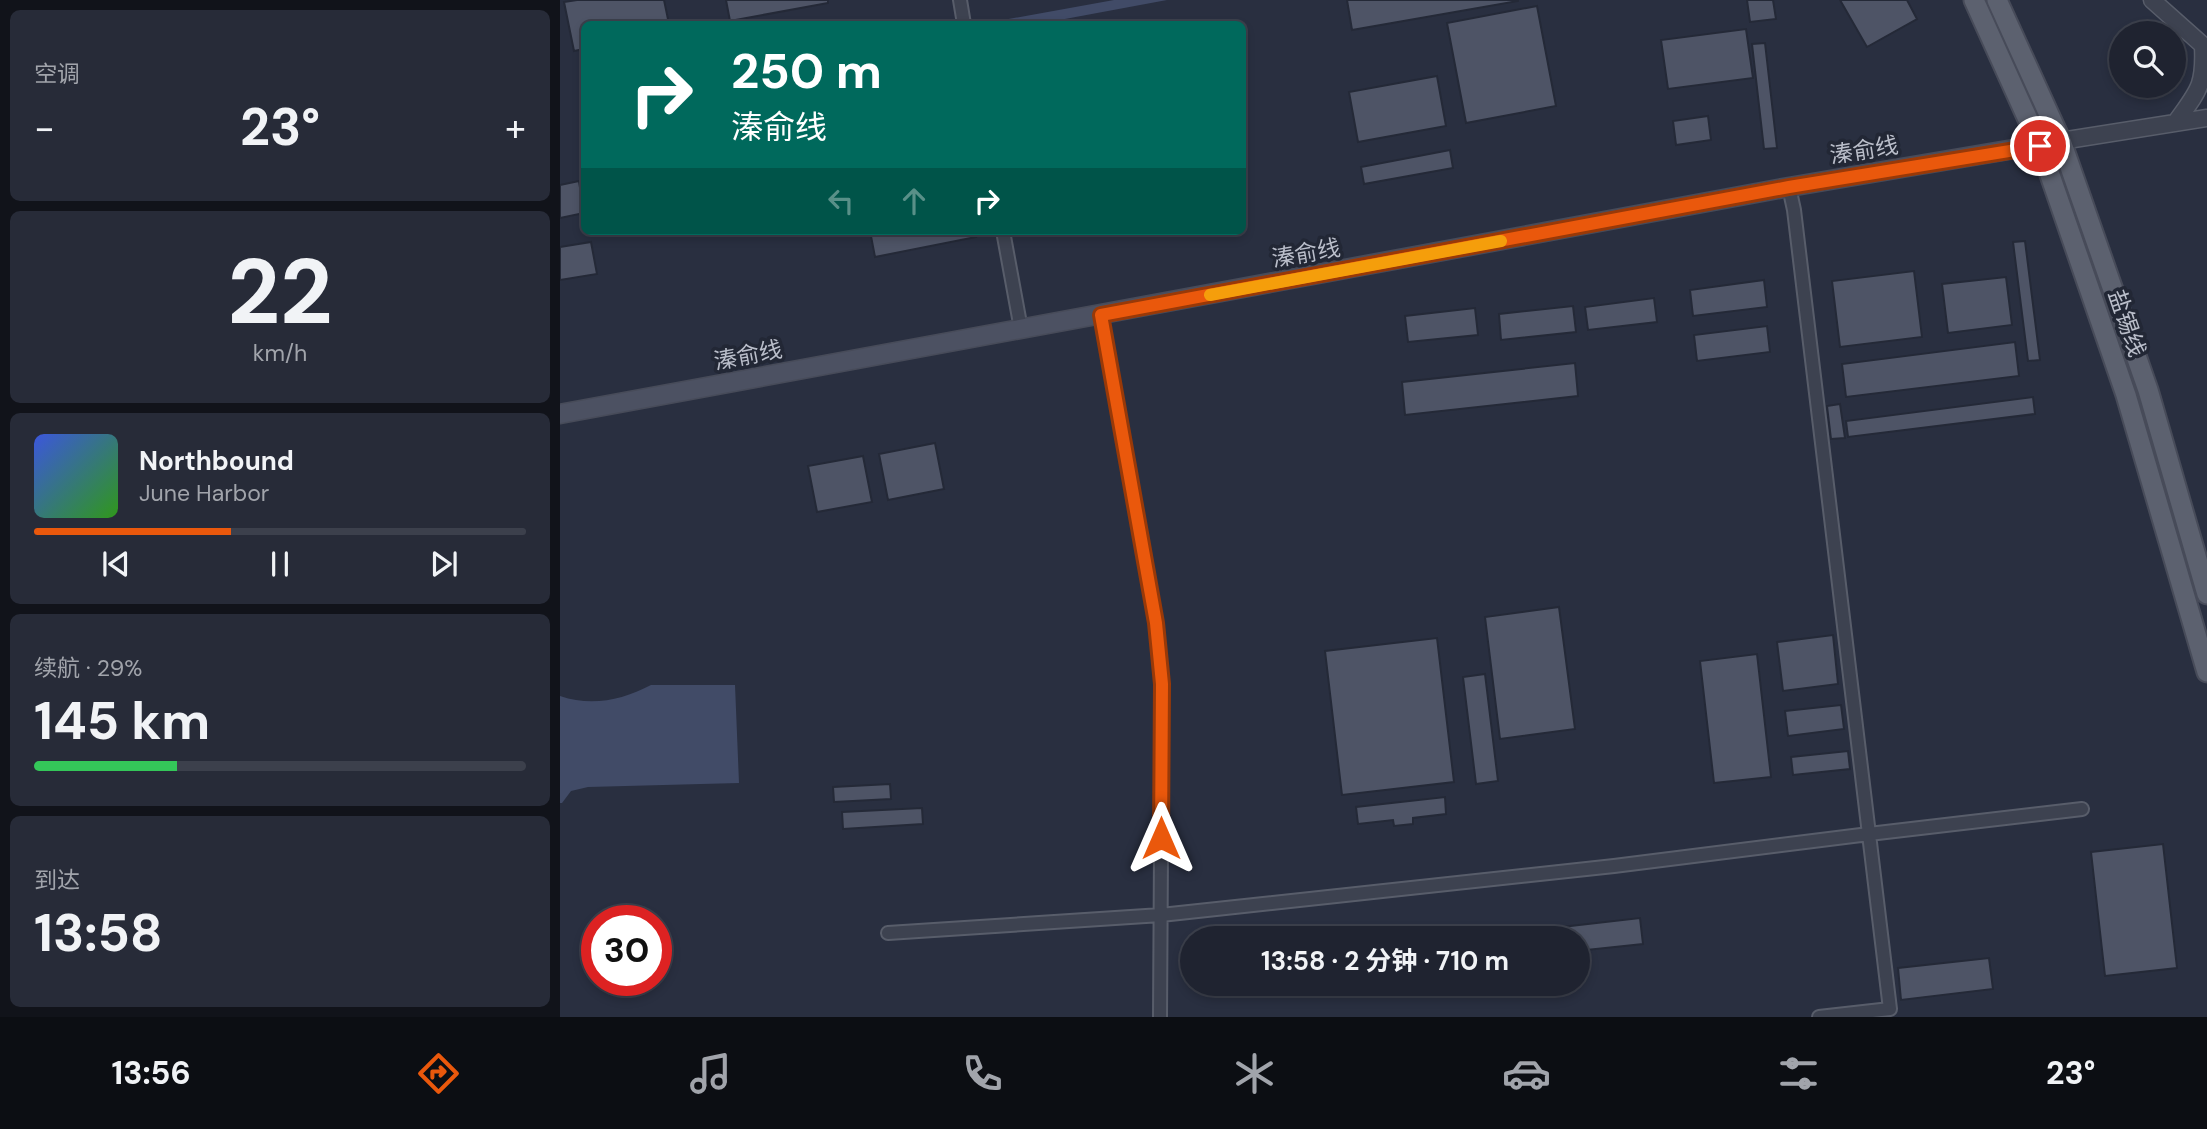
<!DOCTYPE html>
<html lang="zh">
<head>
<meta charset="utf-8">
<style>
	:root { --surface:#1f2330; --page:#272b38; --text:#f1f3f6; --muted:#a1a4ab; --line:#3c404c; --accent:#ea580c }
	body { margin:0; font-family:"DM Sans","Noto Sans SC",sans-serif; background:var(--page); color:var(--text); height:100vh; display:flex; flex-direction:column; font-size:26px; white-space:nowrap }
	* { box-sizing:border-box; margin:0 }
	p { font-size:23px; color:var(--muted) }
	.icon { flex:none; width:38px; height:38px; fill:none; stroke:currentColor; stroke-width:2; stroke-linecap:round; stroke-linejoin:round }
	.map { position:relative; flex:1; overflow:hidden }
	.details { display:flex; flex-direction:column; gap:10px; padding:10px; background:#11131a; width:560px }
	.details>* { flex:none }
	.guide { position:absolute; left:21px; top:21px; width:665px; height:214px; border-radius:10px; box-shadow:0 4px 10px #0003,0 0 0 2px var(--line); background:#00695c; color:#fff; overflow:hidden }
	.tools { position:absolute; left:1549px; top:21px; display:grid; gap:14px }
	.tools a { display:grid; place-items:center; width:77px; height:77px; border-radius:50%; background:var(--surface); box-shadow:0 4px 10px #0003,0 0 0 2px var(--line); font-size:35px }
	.speed { position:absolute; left:21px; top:905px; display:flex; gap:14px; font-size:35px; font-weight:700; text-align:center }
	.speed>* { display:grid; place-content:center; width:91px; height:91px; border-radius:50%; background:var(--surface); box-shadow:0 4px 10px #0003,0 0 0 2px var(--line); line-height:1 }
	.speed .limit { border:10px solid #d22; background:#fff; color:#111 }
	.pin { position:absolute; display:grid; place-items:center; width:60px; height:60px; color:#fff; margin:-30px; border:4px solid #fff; border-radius:50%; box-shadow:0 2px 7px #0007 }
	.me { position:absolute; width:77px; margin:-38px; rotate:0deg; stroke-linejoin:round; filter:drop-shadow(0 0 5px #0008) }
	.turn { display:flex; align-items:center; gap:24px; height:147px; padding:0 35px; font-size:32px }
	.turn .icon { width:91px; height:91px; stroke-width:2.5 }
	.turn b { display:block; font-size:49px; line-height:60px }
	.lanes { display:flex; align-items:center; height:66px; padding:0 35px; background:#0003; justify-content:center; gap:35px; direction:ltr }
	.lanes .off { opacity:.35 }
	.big { font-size:52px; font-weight:700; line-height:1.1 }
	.details .card { flex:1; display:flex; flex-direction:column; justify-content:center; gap:10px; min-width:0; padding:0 24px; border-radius:10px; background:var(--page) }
	.details .dial { align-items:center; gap:0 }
	.dial b { font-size:91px; line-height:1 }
	.song { display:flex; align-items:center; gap:21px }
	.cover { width:84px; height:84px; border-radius:10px; background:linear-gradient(135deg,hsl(230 70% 55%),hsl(110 70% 35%)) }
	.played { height:7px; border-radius:4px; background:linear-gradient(90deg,var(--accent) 40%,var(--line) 40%) }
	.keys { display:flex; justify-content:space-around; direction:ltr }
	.heat { display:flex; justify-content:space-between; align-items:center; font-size:38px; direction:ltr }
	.charge { height:10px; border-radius:5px; background:linear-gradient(90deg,#34c759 29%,var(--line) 0) }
	.trip { position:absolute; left:620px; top:926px; width:410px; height:70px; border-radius:35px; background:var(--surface); box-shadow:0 4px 10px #0003,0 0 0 2px var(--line); font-weight:700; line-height:70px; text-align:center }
	.tabs { display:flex; height:112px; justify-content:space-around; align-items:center; background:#0c0e13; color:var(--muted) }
	.tabs .icon { width:49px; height:49px }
	.tabs .current { color:var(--accent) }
	.tabs b { font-size:32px; color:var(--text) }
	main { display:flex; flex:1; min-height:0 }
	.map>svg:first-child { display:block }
	.water { fill:#414b67 }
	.building { fill:#4e5466; stroke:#242937; stroke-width:2 }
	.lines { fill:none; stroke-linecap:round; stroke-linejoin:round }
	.minor-casing { stroke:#585d6a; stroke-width:16 }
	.tertiary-casing { stroke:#585d6a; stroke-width:19 }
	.secondary-casing { stroke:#474b59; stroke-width:21 }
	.primary-casing { stroke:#474b59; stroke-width:23 }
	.minor { stroke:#3d4250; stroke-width:12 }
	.tertiary { stroke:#3d4250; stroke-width:16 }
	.secondary { stroke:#4c5162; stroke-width:18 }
	.primary { stroke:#5c616f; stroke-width:19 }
	.route-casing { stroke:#983908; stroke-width:18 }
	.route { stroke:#ea580c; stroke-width:12 }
	.slow { stroke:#f59e0b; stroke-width:12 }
	.labels { text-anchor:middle; stroke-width:7; stroke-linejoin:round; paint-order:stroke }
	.street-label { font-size:23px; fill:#babeca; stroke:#222735 }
</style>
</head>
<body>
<main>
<section class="details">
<div class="card"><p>空调</p>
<div class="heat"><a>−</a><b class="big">23°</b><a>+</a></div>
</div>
<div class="card dial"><b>22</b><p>km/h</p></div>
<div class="card">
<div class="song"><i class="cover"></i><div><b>Northbound</b><p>June Harbor</p></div></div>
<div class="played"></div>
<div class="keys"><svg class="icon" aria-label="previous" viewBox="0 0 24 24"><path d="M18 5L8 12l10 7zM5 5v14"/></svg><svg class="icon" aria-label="pause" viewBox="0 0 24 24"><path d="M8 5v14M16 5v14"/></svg><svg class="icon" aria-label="next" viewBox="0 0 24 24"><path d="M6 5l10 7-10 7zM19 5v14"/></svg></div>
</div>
<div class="card"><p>续航 · 29%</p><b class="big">145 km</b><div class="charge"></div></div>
<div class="card"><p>到达</p><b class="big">13:58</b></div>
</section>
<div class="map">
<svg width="1647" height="1017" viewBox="0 0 1647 1017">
	<rect width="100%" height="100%" fill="#292f40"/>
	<!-- water -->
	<path class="water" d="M 554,0 L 607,0 L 478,24 L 421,24 Z
		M 91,685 L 175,685 L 179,783 L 28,787 L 11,791 L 2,803 L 0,803 L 0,696 C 32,707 62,700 91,685 Z"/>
	<!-- building -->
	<path class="building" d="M 17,0 L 104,0 L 109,24 L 24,24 L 24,49 L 14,51 L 4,2 Z
		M 166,0 L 268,0 L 268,3 L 170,21 Z
		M 787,0 L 958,0 L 958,1 L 792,30 Z
		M 1187,0 L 1213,0 L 1216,19 L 1190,22 Z
		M 1280,0 L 1347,0 L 1357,19 L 1307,47 Z
		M 977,6 L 996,106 L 906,123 L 887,23 Z
		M 1186,29 L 1193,78 L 1108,89 L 1101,40 Z
		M 1205,43 L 1217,148 L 1204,149 L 1192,44 Z
		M 877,76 L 886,126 L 798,142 L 789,92 Z
		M 1148,116 L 1151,140 L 1116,145 L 1113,121 Z
		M 890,150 L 893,168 L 804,184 L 801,167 Z
		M 19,181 L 24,213 L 0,218 L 0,185 Z
		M 310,231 L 415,231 L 416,237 L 315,257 Z
		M 1465,241 L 1480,360 L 1468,361 L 1453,242 Z
		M 31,242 L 37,274 L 0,280 L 0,247 Z
		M 1354,271 L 1362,337 L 1280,347 L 1272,281 Z
		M 1446,277 L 1452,325 L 1388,333 L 1382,284 Z
		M 1204,280 L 1207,307 L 1133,316 L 1130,290 Z
		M 1094,298 L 1097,322 L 1028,330 L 1025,307 Z
		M 1013,306 L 1016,332 L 941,340 L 939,314 Z
		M 915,308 L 918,335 L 848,342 L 845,316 Z
		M 1207,326 L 1210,352 L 1137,361 L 1134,335 Z
		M 1455,342 L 1459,376 L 1286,397 L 1282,364 Z
		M 1015,363 L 1018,396 L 845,415 L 842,382 Z
		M 1473,397 L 1475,414 L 1288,437 L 1286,421 Z
		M 1280,404 L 1285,438 L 1271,439 L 1267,406 Z
		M 375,443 L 384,489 L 328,500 L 319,454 Z
		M 303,456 L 312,502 L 257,512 L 248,466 Z
		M 999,607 L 1015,729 L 940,739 L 925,617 Z
		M 1273,635 L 1278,684 L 1223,691 L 1217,642 Z
		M 877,638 L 894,782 L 782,795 L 765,651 Z
		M 1197,654 L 1211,777 L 1154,783 L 1140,661 Z
		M 925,674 L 938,781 L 916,784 L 903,677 Z
		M 1281,705 L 1284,729 L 1228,736 L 1225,711 Z
		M 1288,751 L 1290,769 L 1233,775 L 1231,757 Z
		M 330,784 L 331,799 L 274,802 L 273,787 Z
		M 885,797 L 886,814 L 853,818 L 853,824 L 834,826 L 833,820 L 798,824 L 796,807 Z
		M 362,808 L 363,824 L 283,829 L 282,812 Z
		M 1603,844 L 1617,968 L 1545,976 L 1531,852 Z
		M 1080,918 L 1083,944 L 1017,951 L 1017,938 L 994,938 L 993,928 Z
		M 1429,958 L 1433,989 L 1341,1000 L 1338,968 Z"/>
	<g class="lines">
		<defs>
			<path id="minor" d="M 400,0 L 404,24
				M 1229,187 L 1234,210 L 1330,1009 L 1259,1017
				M 443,231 L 461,329
				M 541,315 L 596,623 L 602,684 L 600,1017
				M 328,933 L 601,915 L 1054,866 L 1309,834 L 1522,809"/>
			<path id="tertiary" d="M 1592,0 L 1647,49
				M 1616,122 C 1638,91 1645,86 1643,46
				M 1501,141 L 1647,118"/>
			<path id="secondary" d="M 0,414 L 1229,187 L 1501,141"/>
			<path id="primary" d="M 1414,0 L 1480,146 L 1566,395 L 1647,672
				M 1437,0 L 1501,141 L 1588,390 L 1647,594"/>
		</defs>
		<!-- minor casing -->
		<use href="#minor" class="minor-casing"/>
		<!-- tertiary casing -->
		<use href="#tertiary" class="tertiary-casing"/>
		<!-- secondary casing -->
		<use href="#secondary" class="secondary-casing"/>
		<!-- primary casing -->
		<use href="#primary" class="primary-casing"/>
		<!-- minor -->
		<use href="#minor" class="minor"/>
		<!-- tertiary -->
		<use href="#tertiary" class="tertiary"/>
		<!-- secondary -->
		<use href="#secondary" class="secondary"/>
		<!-- primary -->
		<use href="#primary" class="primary"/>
	</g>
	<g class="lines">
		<defs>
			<path id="route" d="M 601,838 L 602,684 L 596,623 L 541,315 L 1229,187 L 1480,146"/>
		</defs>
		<!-- route casing -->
		<use href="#route" class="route-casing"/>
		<!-- route -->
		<use href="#route" class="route"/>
		<!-- slow -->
		<path class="slow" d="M 650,295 L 941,241"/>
	</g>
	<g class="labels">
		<!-- street labels -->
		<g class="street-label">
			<text transform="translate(1304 150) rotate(-9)" y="8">溱俞线</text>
			<text transform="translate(746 253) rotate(-10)" y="8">溱俞线</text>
			<text transform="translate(1567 323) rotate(71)" y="8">盐锡线</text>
			<text transform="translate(188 355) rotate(-11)" y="8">溱俞线</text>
		</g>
	</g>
</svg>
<div class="tools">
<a><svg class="icon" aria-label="search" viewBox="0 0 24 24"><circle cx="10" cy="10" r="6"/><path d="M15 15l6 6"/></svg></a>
</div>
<div class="speed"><div class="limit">30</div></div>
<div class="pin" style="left:1480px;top:146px;background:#d93025"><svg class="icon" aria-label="arrive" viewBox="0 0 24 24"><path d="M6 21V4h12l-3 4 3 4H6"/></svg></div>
<svg class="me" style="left:601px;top:838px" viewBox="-20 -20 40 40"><path d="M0-17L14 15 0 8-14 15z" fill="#ea580c" stroke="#fff" stroke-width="4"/></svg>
<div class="trip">13:58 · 2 分钟 · 710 m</div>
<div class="guide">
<div class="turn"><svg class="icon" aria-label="right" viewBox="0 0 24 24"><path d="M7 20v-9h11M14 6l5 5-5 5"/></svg><div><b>250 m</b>溱俞线</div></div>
<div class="lanes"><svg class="icon off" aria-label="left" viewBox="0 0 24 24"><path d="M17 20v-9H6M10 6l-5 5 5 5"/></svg><svg class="icon off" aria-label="ahead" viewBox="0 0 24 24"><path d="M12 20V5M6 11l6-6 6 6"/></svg><svg class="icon" aria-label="right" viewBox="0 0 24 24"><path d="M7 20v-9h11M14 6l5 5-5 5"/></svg></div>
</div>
</div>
</main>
<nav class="tabs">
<b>13:56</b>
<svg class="icon current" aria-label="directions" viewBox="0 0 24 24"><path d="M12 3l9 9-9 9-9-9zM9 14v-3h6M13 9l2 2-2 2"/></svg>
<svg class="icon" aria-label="music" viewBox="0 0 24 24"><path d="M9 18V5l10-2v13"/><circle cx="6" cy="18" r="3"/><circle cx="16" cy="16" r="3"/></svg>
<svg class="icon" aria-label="phone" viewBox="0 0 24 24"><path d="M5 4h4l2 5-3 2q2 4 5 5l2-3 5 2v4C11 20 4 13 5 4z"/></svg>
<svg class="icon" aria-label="climate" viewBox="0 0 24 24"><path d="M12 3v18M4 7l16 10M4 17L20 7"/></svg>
<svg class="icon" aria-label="car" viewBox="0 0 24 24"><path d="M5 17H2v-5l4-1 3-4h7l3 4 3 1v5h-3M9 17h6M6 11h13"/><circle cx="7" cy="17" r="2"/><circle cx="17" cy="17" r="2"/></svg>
<svg class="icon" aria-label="filters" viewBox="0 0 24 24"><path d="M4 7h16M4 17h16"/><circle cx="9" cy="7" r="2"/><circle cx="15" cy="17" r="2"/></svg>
<b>23°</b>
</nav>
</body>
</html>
